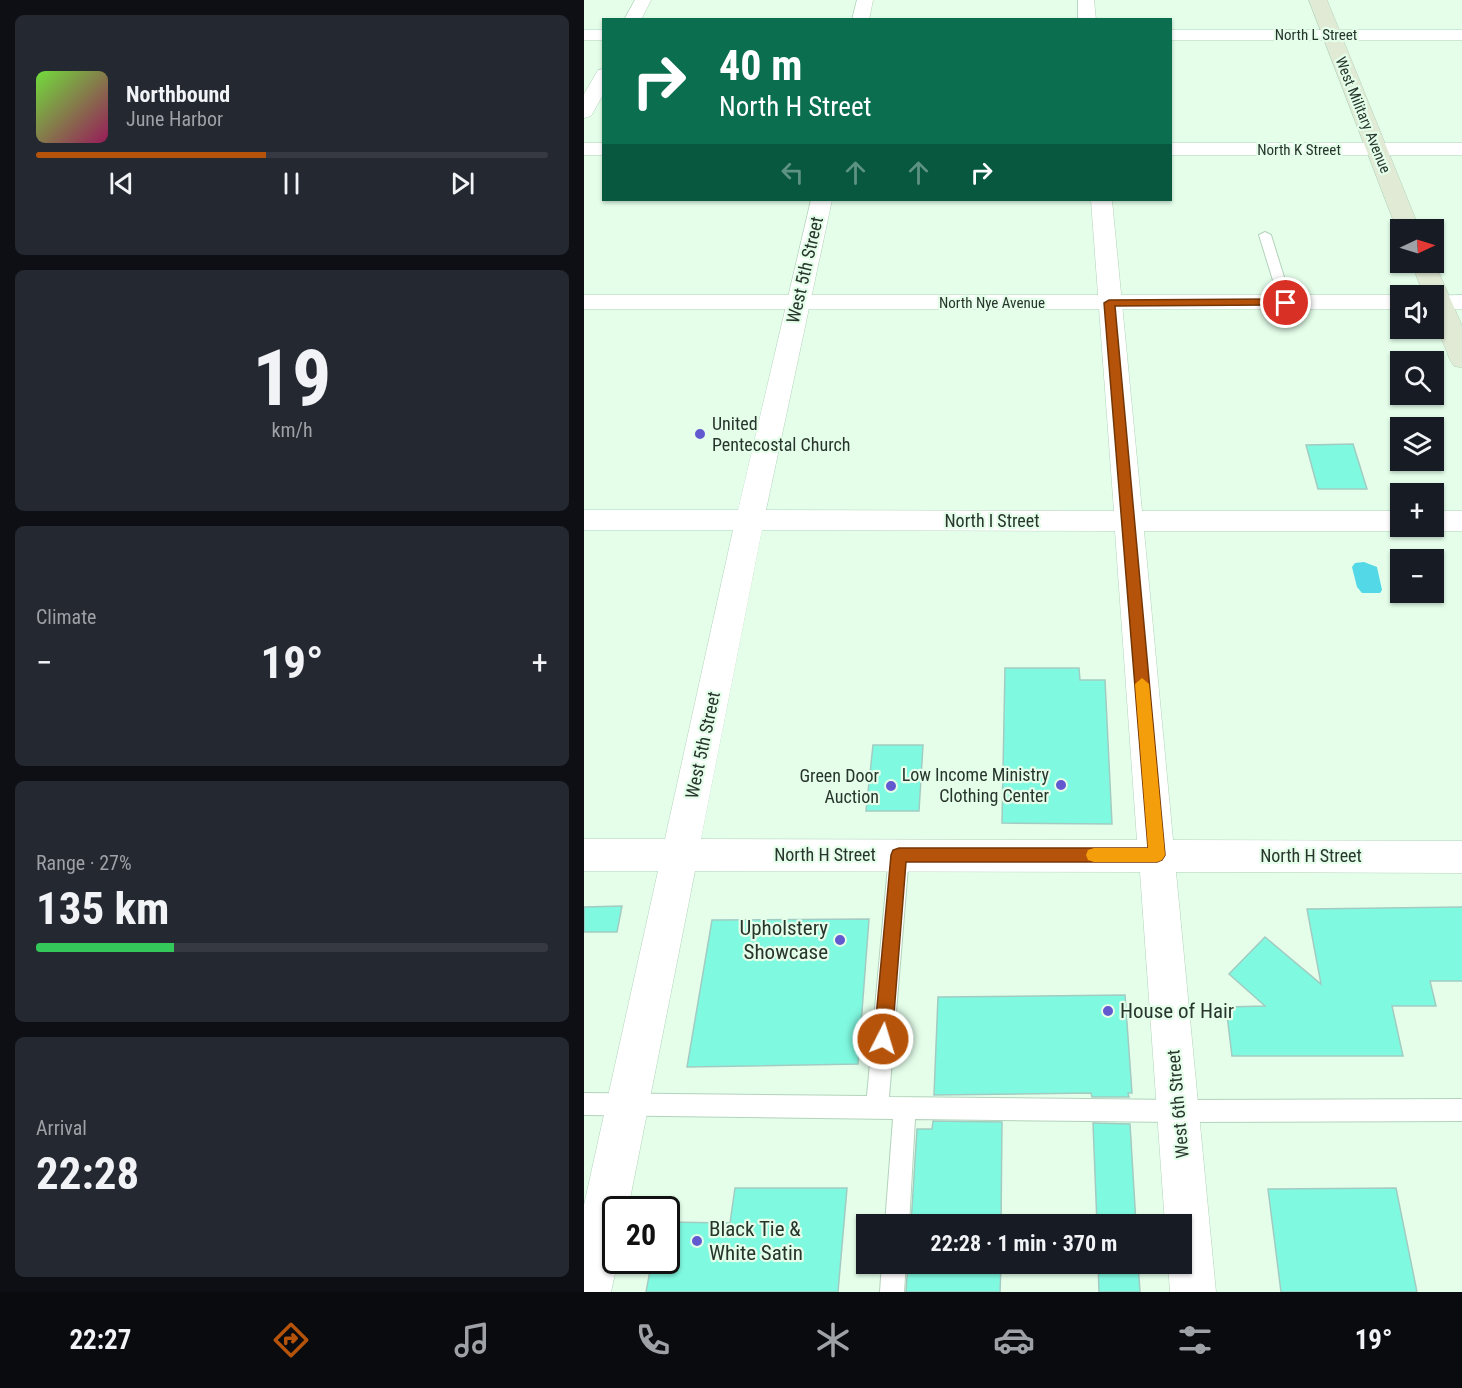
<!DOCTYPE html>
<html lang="en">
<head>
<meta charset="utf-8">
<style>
	:root { --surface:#171b24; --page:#242831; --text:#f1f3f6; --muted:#9ea1a6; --line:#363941; --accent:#b45309 }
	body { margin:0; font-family:"Roboto Condensed",sans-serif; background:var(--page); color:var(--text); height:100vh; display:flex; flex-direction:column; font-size:22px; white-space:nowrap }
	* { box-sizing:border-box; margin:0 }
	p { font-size:20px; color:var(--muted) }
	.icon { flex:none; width:33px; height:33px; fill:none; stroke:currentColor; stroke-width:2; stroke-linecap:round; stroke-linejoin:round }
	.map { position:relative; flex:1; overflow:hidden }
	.panel { display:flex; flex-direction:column; gap:15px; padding:15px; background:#0d0f14; width:584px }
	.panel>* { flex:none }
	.banner { position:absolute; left:18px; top:18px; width:570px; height:183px; border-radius:0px; box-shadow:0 2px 4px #0004; background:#0b6e4f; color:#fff; overflow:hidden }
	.needle { width:39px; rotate:86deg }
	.tools { position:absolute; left:806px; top:219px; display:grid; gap:12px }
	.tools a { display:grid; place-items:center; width:54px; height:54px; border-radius:0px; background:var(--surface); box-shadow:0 2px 4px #0004; font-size:30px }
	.speed { position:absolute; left:18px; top:1196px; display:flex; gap:12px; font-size:30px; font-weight:700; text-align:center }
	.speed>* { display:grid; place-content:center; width:78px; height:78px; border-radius:50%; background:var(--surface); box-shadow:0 2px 4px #0004; line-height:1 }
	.speed .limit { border:3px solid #111; border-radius:9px; background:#fff; color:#111 }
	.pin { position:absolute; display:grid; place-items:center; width:51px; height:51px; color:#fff; margin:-26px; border:3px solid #fff; border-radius:50%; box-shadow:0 2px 6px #0007 }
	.me { position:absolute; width:66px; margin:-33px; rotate:5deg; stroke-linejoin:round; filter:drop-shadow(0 0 4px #0008) }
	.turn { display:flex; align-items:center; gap:21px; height:126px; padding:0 18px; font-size:27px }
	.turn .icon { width:78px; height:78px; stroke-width:2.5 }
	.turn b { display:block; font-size:42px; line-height:51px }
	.lanes { display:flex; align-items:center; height:57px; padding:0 18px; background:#0003; justify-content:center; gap:30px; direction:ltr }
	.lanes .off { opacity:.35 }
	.big { font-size:45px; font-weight:700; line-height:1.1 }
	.panel .widget { flex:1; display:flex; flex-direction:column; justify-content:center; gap:9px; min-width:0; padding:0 21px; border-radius:9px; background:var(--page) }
	.panel .dial { align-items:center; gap:0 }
	.dial b { font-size:78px; line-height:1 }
	.song { display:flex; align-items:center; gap:18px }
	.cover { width:72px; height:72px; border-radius:9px; background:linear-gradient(135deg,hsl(100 70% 55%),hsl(330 70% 35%)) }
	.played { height:6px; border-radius:3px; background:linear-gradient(90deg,var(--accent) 45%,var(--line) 45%) }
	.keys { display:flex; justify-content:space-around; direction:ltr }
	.heat { display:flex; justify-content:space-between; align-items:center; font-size:33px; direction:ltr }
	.charge { height:9px; border-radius:4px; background:linear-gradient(90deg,#34c759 27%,var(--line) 0) }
	.trip { position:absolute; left:272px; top:1214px; width:336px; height:60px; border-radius:0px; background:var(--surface); box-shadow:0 2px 4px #0004; font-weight:700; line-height:60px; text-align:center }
	.tabs { display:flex; height:96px; justify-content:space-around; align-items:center; background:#090b0e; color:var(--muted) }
	.tabs .icon { width:42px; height:42px }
	.tabs .selected { color:var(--accent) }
	.tabs b { font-size:27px; color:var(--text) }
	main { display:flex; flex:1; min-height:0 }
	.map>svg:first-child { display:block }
	.water { fill:#52d8e6 }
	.building { fill:#7ff9e0; stroke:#a2ccc2; stroke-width:1.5 }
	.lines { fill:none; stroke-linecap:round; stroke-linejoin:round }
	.service-casing { stroke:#b3d3bb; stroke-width:2 }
	.minor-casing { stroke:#b3d3bb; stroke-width:1 }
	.tertiary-casing { stroke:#b3d3bb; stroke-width:1 }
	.secondary-casing { stroke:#b3d3bb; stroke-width:1 }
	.service { fill:#fff; fill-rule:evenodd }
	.minor { fill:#fff; fill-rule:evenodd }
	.tertiary { fill:#fff; fill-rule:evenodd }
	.secondary { fill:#e1ead4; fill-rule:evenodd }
	.route { fill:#b45309; stroke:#753606; stroke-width:1.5 }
	.slow { fill:#f59e0b }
	.poi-dot { fill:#6258d0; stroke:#e4feea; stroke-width:2 }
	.labels { text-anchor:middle; stroke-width:4.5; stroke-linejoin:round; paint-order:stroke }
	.far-street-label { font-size:15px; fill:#28352c; stroke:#e4feea }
	.street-label { font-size:18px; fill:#28352c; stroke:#e4feea }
	.poi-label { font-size:18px; fill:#28352c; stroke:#e4feea; text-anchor:end }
	.near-poi-label { font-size:21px; fill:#28352c; stroke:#e4feea; text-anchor:start }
</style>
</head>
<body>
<main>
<section class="panel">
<div class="widget">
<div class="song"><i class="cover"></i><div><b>Northbound</b><p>June Harbor</p></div></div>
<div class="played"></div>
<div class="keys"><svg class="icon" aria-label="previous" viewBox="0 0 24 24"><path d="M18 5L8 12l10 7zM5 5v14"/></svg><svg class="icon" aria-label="pause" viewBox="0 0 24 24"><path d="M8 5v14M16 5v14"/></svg><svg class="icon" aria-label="next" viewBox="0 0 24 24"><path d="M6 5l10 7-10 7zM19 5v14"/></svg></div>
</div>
<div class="widget dial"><b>19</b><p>km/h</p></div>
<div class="widget"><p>Climate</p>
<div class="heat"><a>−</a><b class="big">19°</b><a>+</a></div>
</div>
<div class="widget"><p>Range · 27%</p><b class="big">135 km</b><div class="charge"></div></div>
<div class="widget"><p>Arrival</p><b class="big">22:28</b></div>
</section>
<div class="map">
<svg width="879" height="1292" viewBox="0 0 879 1292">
	<rect width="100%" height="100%" fill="#e4feea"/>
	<!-- water -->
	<path class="water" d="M 780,562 L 793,567 L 798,590 L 796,593 L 778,593 L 773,587 L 768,567 L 771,563 Z"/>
	<!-- building -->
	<path class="building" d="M 769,444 L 783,489 L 734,489 L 722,445 Z
		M 421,668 L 495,668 L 496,680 L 521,680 L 528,824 L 418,823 Z
		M 289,745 L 339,745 L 335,811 L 282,811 Z
		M 38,906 L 33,932 L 0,932 L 0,907 Z
		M 879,907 L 879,981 L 846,981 L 852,1006 L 808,1006 L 819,1056 L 648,1056 L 642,1007 L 681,1006 L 645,974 L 681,937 L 737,984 L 723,909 Z
		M 285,919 L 274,1064 L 103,1067 L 128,920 Z
		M 541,995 L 548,1093 L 544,1093 L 545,1097 L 508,1097 L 507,1093 L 350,1095 L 354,997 Z
		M 349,1121 L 418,1122 L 417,1224 L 327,1224 L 333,1129 L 348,1129 Z
		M 509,1123 L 546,1124 L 552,1224 L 513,1224 Z
		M 151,1188 L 263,1188 L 254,1292 L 62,1292 L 68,1260 L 82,1260 L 82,1222 L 146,1223 Z
		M 812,1188 L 833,1292 L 697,1292 L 684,1189 Z
		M 324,1263 L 417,1263 L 416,1292 L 322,1292 Z
		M 514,1263 L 554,1263 L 556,1292 L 515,1292 Z"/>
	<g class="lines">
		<defs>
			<path id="service" d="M 681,232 L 687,235 L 708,303 L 706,306 L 698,306 L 696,303 L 675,235 Z
				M 315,847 L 322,849 L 325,855 L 305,1097 L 595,1100 L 879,1099 L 879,1121 L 595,1122 L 331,1119 L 325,1224 L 301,1224 L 309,1119 L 0,1115 L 0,1093 L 283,1096 L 305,855 L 308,849 Z
				M 298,1263 L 322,1263 L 320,1292 L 296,1292 Z"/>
			<path id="minor" d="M 51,0 L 67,0 L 57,20 L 40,20 Z
				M 273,0 L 289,0 L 285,20 L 268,20 Z
				M 494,0 L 510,0 L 512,20 L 494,20 Z
				M 0,30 L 20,30 L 20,40 L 0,40 Z
				M 586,30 L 879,30 L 879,40 L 586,40 Z
				M 20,69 L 20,93 L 7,116 L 0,118 L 0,94 L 14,70 Z
				M 0,143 L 20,143 L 20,155 L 0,155 Z
				M 586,143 L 879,143 L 879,155 L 586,155 Z
				M 227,200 L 248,200 L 182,510 L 530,511 L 507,200 L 528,200 L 558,511 L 816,511 L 816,526 L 827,526 L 816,531 L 560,531 L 589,840 L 879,841 L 879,873 L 592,872 L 632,1292 L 586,1292 L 584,1263 L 597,1263 L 597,1224 L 581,1224 L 556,872 L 111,871 L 44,1209 L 32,1209 L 32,1260 L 34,1260 L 27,1292 L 0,1292 L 0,1205 L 74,871 L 0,871 L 0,839 L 81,839 L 149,530 L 0,530 L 0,510 L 154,510 ZM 178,530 L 531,531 L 553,840 L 117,839 Z
				M 849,511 L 879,511 L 879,531 L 849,531 L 839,528 L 838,526 L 849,526 Z"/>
			<path id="tertiary" d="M 0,295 L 816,295 L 820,296 L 816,296 L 816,309 L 0,309 Z
				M 879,295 L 879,309 L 849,309 L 849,296 L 845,296 Z"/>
			<path id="secondary" d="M 725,0 L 743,0 L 836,230 L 816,230 L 816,234 L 813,230 Z
				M 849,259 L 879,328 L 879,368 L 870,366 L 866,360 L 849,317 L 849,296 L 840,296 L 827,262 L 849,262 Z"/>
		</defs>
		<!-- service casing -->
		<use href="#service" class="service-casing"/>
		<!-- minor casing -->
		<use href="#minor" class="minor-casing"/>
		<!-- tertiary casing -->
		<use href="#tertiary" class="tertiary-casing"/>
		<!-- secondary casing -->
		<use href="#secondary" class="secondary-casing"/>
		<!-- service -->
		<use href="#service" class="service"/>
		<!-- minor -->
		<use href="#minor" class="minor"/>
		<!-- tertiary -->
		<use href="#tertiary" class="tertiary"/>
		<!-- secondary -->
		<use href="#secondary" class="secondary"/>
	</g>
	<!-- route -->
	<path class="route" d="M 702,299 L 707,303 L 705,305 L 531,306 L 581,855 L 578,860 L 573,862 L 322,862 L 308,1039 L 305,1045 L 299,1048 L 293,1045 L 290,1039 L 307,855 L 309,850 L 315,848 L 564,848 L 520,303 L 525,300 Z"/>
	<!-- slow -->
	<path class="slow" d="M 558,678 L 565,684 L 581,855 L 578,860 L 573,862 L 510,862 L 504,860 L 502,855 L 504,850 L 510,848 L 564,848 L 551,684 Z"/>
	<!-- markers -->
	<g class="poi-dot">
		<circle cx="116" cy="434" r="6"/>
		<circle cx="477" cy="785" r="6"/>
		<circle cx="307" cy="786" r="6"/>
		<circle cx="256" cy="940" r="6"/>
		<circle cx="524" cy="1011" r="6"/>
		<circle cx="113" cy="1241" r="6"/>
	</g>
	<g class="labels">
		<!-- far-street labels -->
		<g class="far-street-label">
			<text x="732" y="40">North L Street</text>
			<text transform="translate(779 115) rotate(68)" y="5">West Military Avenue</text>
			<text x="715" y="155">North K Street</text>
			<text x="408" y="308">North Nye Avenue</text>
		</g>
		<!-- street labels -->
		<g class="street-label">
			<text transform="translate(221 270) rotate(-77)" y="6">West 5th Street</text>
			<text x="408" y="527">North I Street</text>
			<text transform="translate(119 745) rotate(-78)" y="6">West 5th Street</text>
			<text x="241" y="861">North H Street</text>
			<text x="727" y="862">North H Street</text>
			<text transform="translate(594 1104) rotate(-95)" y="6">West 6th Street</text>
		</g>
		<!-- poi labels -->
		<g class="poi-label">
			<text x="128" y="430" text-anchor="start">United<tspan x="128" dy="21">Pentecostal Church</tspan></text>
			<text x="465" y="781">Low Income Ministry<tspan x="465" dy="21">Clothing Center</tspan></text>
			<text x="295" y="782">Green Door<tspan x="295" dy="21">Auction</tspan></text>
		</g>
		<!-- near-poi labels -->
		<g class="near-poi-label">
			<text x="244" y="935" text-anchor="end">Upholstery<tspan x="244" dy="24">Showcase</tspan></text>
			<text x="536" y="1018">House of Hair</text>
			<text x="125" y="1236">Black Tie &amp;<tspan x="125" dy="24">White Satin</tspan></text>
		</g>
	</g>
</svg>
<div class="tools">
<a><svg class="needle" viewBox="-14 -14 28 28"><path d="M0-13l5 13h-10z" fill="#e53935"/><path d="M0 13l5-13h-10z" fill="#9ea1a6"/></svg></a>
<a><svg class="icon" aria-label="sound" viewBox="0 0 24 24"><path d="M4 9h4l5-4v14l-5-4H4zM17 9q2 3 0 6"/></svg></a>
<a><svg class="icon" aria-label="search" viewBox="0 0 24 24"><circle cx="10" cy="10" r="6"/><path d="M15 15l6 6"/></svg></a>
<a><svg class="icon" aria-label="layers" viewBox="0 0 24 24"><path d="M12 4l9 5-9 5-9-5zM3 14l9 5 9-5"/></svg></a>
<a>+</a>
<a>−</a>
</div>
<div class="speed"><div class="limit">20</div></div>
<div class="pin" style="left:702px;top:303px;background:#d93025"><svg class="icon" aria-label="arrive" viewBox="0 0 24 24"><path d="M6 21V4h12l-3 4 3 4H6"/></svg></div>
<svg class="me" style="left:299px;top:1039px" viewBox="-20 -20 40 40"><circle r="17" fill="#b45309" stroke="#fff" stroke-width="3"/><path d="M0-11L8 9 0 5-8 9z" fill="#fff"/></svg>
<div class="trip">22:28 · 1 min · 370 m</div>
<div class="banner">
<div class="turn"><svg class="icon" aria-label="right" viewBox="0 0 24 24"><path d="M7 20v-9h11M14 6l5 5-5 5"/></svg><div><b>40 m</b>North H Street</div></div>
<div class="lanes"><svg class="icon off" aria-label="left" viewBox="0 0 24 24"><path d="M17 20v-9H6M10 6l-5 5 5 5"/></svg><svg class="icon off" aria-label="ahead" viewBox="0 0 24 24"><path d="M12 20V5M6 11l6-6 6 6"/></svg><svg class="icon off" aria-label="ahead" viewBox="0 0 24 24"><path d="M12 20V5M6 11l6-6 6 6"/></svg><svg class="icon" aria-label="right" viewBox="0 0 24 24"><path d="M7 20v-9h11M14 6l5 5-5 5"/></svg></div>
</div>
</div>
</main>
<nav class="tabs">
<b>22:27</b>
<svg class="icon selected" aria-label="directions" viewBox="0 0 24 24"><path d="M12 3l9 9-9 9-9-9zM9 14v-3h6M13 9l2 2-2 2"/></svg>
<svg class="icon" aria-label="music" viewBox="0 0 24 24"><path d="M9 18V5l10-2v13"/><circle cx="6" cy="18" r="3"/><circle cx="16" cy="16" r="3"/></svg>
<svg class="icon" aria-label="phone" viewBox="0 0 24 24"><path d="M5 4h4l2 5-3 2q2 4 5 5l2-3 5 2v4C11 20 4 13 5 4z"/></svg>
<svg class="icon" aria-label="climate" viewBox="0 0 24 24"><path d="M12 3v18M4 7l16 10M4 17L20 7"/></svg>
<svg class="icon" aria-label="car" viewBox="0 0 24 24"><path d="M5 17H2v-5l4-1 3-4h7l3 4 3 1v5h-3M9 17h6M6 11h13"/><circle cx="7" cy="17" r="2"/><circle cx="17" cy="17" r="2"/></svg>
<svg class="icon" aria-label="filters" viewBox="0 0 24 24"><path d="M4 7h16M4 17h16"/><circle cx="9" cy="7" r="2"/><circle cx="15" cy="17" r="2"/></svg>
<b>19°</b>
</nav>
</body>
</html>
